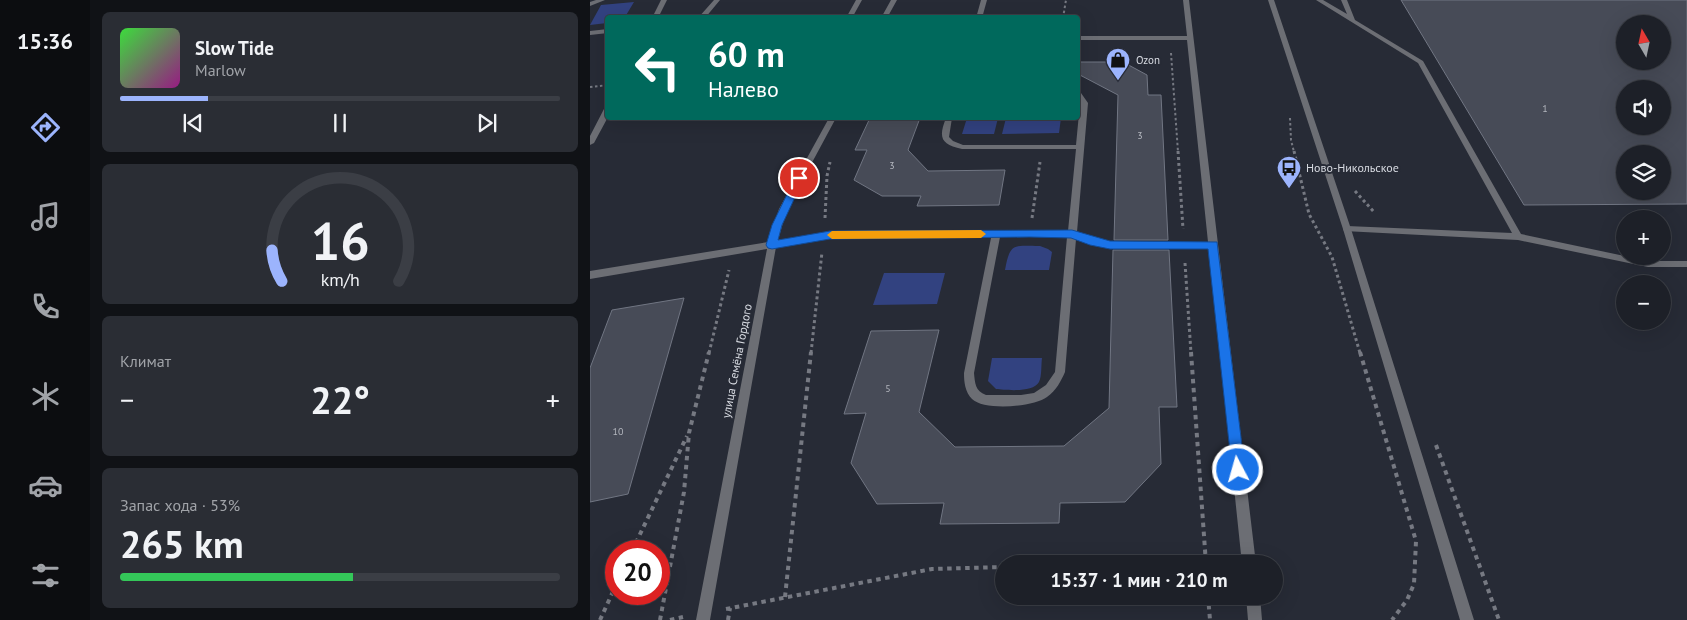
<!DOCTYPE html>
<html lang="ru">
<head>
<meta charset="utf-8">
<style>
	:root { --surface:#1d2028; --page:#2a2d34; --text:#f1f3f6; --muted:#a0a3a8; --line:#3b3e45; --accent:#9cb4fd }
	body { margin:0; font-family:"PT Sans",sans-serif; background:var(--page); color:var(--text); height:100vh; display:flex; flex-direction:column; font-size:19px; white-space:nowrap }
	* { box-sizing:border-box; margin:0 }
	p { font-size:16px; color:var(--muted) }
	.icon { flex:none; width:28px; height:28px; fill:none; stroke:currentColor; stroke-width:2; stroke-linecap:round; stroke-linejoin:round }
	.map { position:relative; flex:1; overflow:hidden }
	.details { display:flex; flex-direction:column; gap:12px; padding:12px; background:#101216; width:500px }
	.details>* { flex:none }
	.banner { position:absolute; left:15px; top:15px; width:475px; height:105px; border-radius:5px; box-shadow:0 5px 20px #0002,0 0 0 1px var(--line); background:#00695c; color:#fff; overflow:hidden }
	.needle { width:32px; rotate:351deg }
	.tools { position:absolute; left:1026px; top:15px; display:grid; gap:10px }
	.tools a { display:grid; place-items:center; width:55px; height:55px; border-radius:50%; background:var(--surface); box-shadow:0 5px 20px #0002,0 0 0 1px var(--line); font-size:25px }
	.speed { position:absolute; left:15px; top:540px; display:flex; gap:10px; font-size:25px; font-weight:700; text-align:center }
	.speed>* { display:grid; place-content:center; width:65px; height:65px; border-radius:50%; background:var(--surface); box-shadow:0 5px 20px #0002,0 0 0 1px var(--line); line-height:1 }
	.speed .limit { border:8px solid #d22; background:#fff; color:#111 }
	.pin { position:absolute; display:grid; place-items:center; width:42px; height:42px; color:#fff; margin:-21px; border:2px solid #fff; border-radius:50%; box-shadow:0 1px 5px #0007 }
	.me { position:absolute; width:55px; margin:-28px; rotate:354deg; stroke-linejoin:round; filter:drop-shadow(0 0 4px #0008) }
	.turn { display:flex; align-items:center; gap:18px; height:105px; padding:0 20px; font-size:22px }
	.turn .icon { width:65px; height:65px; stroke-width:2.5 }
	.turn b { display:block; font-size:35px; line-height:42px }
	.big { font-size:38px; font-weight:700; line-height:1.1 }
	.details .card { flex:1; display:flex; flex-direction:column; justify-content:center; gap:8px; min-width:0; padding:0 18px; border-radius:8px; background:var(--page) }
	.details .dial { align-items:center; gap:0 }
	.dial svg { height:130px; overflow:visible; fill:none; stroke:var(--line); stroke-width:7; stroke-linecap:round; text-anchor:middle }
	.dial text { fill:var(--text); stroke:none }
	.song { display:flex; align-items:center; gap:15px }
	.cover { width:60px; height:60px; border-radius:8px; background:linear-gradient(135deg,hsl(120 70% 55%),hsl(310 70% 35%)) }
	.played { height:5px; border-radius:2px; background:linear-gradient(90deg,var(--accent) 20%,var(--line) 20%) }
	.keys { display:flex; justify-content:space-around; direction:ltr }
	.heat { display:flex; justify-content:space-between; align-items:center; font-size:28px; direction:ltr }
	.charge { height:8px; border-radius:4px; background:linear-gradient(90deg,#34c759 53%,var(--line) 0) }
	.trip { position:absolute; left:405px; top:555px; width:288px; height:50px; border-radius:25px; background:var(--surface); box-shadow:0 5px 20px #0002,0 0 0 1px var(--line); font-weight:700; line-height:50px; text-align:center }
	main { display:flex; flex:1; min-height:0 }
	.dock { display:flex; flex-direction:column; width:90px; justify-content:space-around; align-items:center; background:#0c0d10; color:var(--muted) }
	.dock .icon { width:35px; height:35px }
	.dock .on { color:var(--accent) }
	.dock b { font-size:22px; color:var(--text) }
	.map>svg:first-child { display:block }
	.green { fill:#324280 }
	.building { fill:#474b57; stroke:#717683; fill-rule:evenodd }
	.lines { fill:none; stroke-linecap:round; stroke-linejoin:round }
	.path-far2 { stroke:#767982; stroke-width:2; stroke-dasharray:2.5 2.5; stroke-linecap:butt }
	.path-far1 { stroke:#767982; stroke-width:3; stroke-dasharray:3 3; stroke-linecap:butt }
	.path { stroke:#767982; stroke-width:4; stroke-dasharray:4.5 4.5; stroke-linecap:butt }
	.service { fill:#6c6e74; fill-rule:evenodd }
	.tertiary { fill:#6c6e74; fill-rule:evenodd }
	.route { fill:#1a73e8; stroke:#114b97 }
	.slow { fill:#f59e0b }
	.labels { text-anchor:middle; stroke-width:4; stroke-linejoin:round; paint-order:stroke }
	.number-label { font-size:10px; fill:#b3b6be }
	.far-poi-label { font-size:11px; fill:#d7dae1; stroke:#272b36; text-anchor:start }
	.poi-label { font-size:12px; fill:#d7dae1; stroke:#272b36; text-anchor:start }
	.street-label { font-size:12px; fill:#d7dae1; stroke:#272b36 }
</style>
</head>
<body>
<main>
<nav class="dock">
<b>15:36</b>
<svg class="icon on" aria-label="directions" viewBox="0 0 24 24"><path d="M12 3l9 9-9 9-9-9zM9 14v-3h6M13 9l2 2-2 2"/></svg>
<svg class="icon" aria-label="music" viewBox="0 0 24 24"><path d="M9 18V5l10-2v13"/><circle cx="6" cy="18" r="3"/><circle cx="16" cy="16" r="3"/></svg>
<svg class="icon" aria-label="phone" viewBox="0 0 24 24"><path d="M5 4h4l2 5-3 2q2 4 5 5l2-3 5 2v4C11 20 4 13 5 4z"/></svg>
<svg class="icon" aria-label="climate" viewBox="0 0 24 24"><path d="M12 3v18M4 7l16 10M4 17L20 7"/></svg>
<svg class="icon" aria-label="car" viewBox="0 0 24 24"><path d="M5 17H2v-5l4-1 3-4h7l3 4 3 1v5h-3M9 17h6M6 11h13"/><circle cx="7" cy="17" r="2"/><circle cx="17" cy="17" r="2"/></svg>
<svg class="icon" aria-label="filters" viewBox="0 0 24 24"><path d="M4 7h16M4 17h16"/><circle cx="9" cy="7" r="2"/><circle cx="15" cy="17" r="2"/></svg>
</nav>
<section class="details">
<div class="card">
<div class="song"><i class="cover"></i><div><b>Slow Tide</b><p>Marlow</p></div></div>
<div class="played"></div>
<div class="keys"><svg class="icon" aria-label="previous" viewBox="0 0 24 24"><path d="M18 5L8 12l10 7zM5 5v14"/></svg><svg class="icon" aria-label="pause" viewBox="0 0 24 24"><path d="M8 5v14M16 5v14"/></svg><svg class="icon" aria-label="next" viewBox="0 0 24 24"><path d="M6 5l10 7-10 7zM19 5v14"/></svg></div>
</div>
<div class="card dial"><svg viewBox="0 0 100 80">
<path d="M14 69A42 42 0 1 1 86 69"/>
<path d="M14 69A42 42 0 0 1 8 50" stroke="#9cb4fd"/>
<text x="50" y="56" font-size="32" font-weight="700">16</text>
<text x="50" y="72" font-size="11">km/h</text>
</svg></div>
<div class="card"><p>Климат</p>
<div class="heat"><a>−</a><b class="big">22°</b><a>+</a></div>
</div>
<div class="card"><p>Запас хода · 53%</p><b class="big">265 km</b><div class="charge"></div></div>
</section>
<div class="map">
<svg width="1097" height="620" viewBox="0 0 1097 620">
	<rect width="100%" height="100%" fill="#272b36"/>
	<!-- green -->
	<path class="green" d="M 44,2 L 35,17 L 18,18 L 17,23 L 0,25 L 11,5 Z
		M 377,118 L 408,118 L 404,134 L 372,134 Z
		M 416,118 L 471,118 L 469,133 L 412,134 Z
		M 450,246 L 458,249 L 462,252 L 459,270 L 415,270 C 420,242 424,246 450,246 Z
		M 294,273 L 355,273 L 347,304 L 283,305 Z
		M 402,358 L 452,358 C 451,365 452,376 449,382 C 443,393 416,390 406,389 L 398,381 Z"/>
	<!-- building -->
	<path class="building" d="M 811,0 L 1097,0 L 1097,204 L 934,205 ZM 1035,24 L 1072,24 L 1072,61 L 1035,61 ZM 1035,89 L 1072,89 L 1072,126 L 1035,126 ZM 1035,154 L 1072,154 L 1072,191 L 1035,191 Z
		M 488,62 L 533,62 L 557,75 L 558,95 L 571,95 L 578,240 L 524,240 L 528,95 L 488,74 Z
		M 280,118 L 330,118 L 318,150 L 338,171 L 415,170 L 409,205 L 327,206 L 331,196 L 292,196 L 264,180 L 277,150 L 265,150 Z
		M 523,250 L 579,250 L 587,407 L 569,407 L 571,464 L 535,502 L 470,503 L 469,523 L 350,524 L 354,503 L 287,504 L 261,463 L 276,413 L 254,414 L 281,331 L 349,330 L 329,412 L 365,447 L 474,446 L 519,408 Z
		M 94,298 L 38,494 L 0,502 L 0,368 L 22,310 Z"/>
	<g class="lines">
		<!-- path-far2 -->
		<path class="path-far2" d="M 473,18 L 476,0
			M 581,53 L 588,152
			M 0,87 L 18,85
			M 700,118 L 701,140 L 704,152"/>
		<!-- path-far1 -->
		<path class="path-far1" d="M 588,151 L 593,229
			M 704,151 L 719,214 L 742,257 L 770,353
			M 765,191 L 784,212
			M 235,218 L 237,176 L 240,162
			M 442,218 L 450,162
			M 595,263 L 601,353
			M 119,353 L 139,270
			M 221,353 L 232,252"/>
		<!-- path -->
		<path class="path" d="M 601,352 L 616,564
			M 770,352 L 826,541 L 824,584 L 817,600 L 802,620
			M 846,445 L 909,620
			M 42,551 L 97,436
			M 618,596 L 620,620
			M 195,597 L 221,352
			M 136,609 L 342,569 L 414,567
			M 10,620 L 26,585
			M 70,620 L 94,492 L 99,433 L 119,352
			M 80,620 L 93,617
			M 138,620 L 140,608"/>
		<!-- service -->
		<path class="service" d="M 6,0 L 15,0 L 0,6 L 0,2 Z
			M 71,0 L 77,0 L 68,18 L 62,18 Z
			M 124,0 L 130,0 L 115,18 L 108,18 Z
			M 266,0 L 272,0 L 262,18 L 256,18 Z
			M 301,0 L 307,0 L 297,18 L 291,18 Z
			M 391,0 L 397,0 L 392,18 L 386,18 Z
			M 593,0 L 599,0 L 666,564 L 652,564 L 619,248 L 520,248 L 504,245 L 486,239 L 475,372 C 471,381 466,391 457,397 C 444,407 394,411 382,399 C 375,392 374,382 374,373 L 401,238 L 240,238 L 186,247 L 120,620 L 106,620 L 177,249 L 0,279 L 0,271 L 178,242 L 189,209 L 239,118 L 246,118 L 197,209 L 188,240 L 240,232 L 478,231 L 486,149 L 372,149 C 351,144 348,138 356,118 L 362,118 L 359,137 L 363,141 L 373,145 L 486,145 L 490,103 L 488,99 L 488,93 L 491,93 L 498,103 L 487,232 L 505,239 L 520,242 L 618,242 L 597,40 L 488,40 L 488,36 L 597,36 ZM 410,237 L 477,237 L 465,372 L 456,385 L 444,393 L 431,395 L 396,395 C 385,391 385,383 384,373 Z
			M 726,0 L 733,0 L 757,14 L 751,0 L 757,0 L 765,20 L 833,61 L 931,234 L 1058,261 L 1097,261 L 1097,267 L 1058,267 L 928,240 L 754,231 L 753,229 L 754,227 L 757,226 L 922,233 L 828,63 Z
			M 18,29 L 18,33 L 0,35 L 0,31 Z
			M 15,107 L 18,107 L 18,117 L 4,143 L 0,145 L 0,136 Z
			M 656,596 L 670,596 L 672,620 L 658,620 Z"/>
		<!-- tertiary -->
		<path class="tertiary" d="M 678,0 L 684,0 L 761,229 L 884,620 L 870,620 L 753,229 Z"/>
	</g>
	<!-- route -->
	<path class="route" d="M 209,175 L 214,178 L 192,225 L 188,240 L 240,231 L 482,230 L 520,241 L 627,242 L 655,470 L 653,475 L 648,477 L 644,475 L 642,470 L 618,249 L 520,249 L 500,245 L 481,238 L 440,237 L 240,239 L 182,249 L 178,248 L 176,245 L 182,225 L 205,178 Z"/>
	<!-- slow -->
	<path class="slow" d="M 391,230 L 396,234 L 391,238 L 242,239 L 237,235 L 242,231 Z"/>
	<!-- icons -->
	<defs>
		<symbol id="shop-pin" viewBox="-11 -11 22 30"><path d="M0 17L-7.5 6A9.5 9.5 0 1 1 7.5 6Z" fill="#9cb4fd" stroke="#272b36"/><path d="M-5-2.5h2.3a2.7 3.5 0 0 1 5.4 0H5L5.5 6h-11ZM-1.5-2.5h3a1.5 2.3 0 0 0-3 0Z" fill="#111"/></symbol>
		<symbol id="bus-pin" viewBox="-11 -11 22 30"><path d="M0 17L-7.5 6A9.5 9.5 0 1 1 7.5 6Z" fill="#9cb4fd" stroke="#272b36"/><path d="M-5-6H5V4H4V6H2V4H-2V6H-4V4H-5ZM-3.5-4V0h7V-4ZM-3.5 1.2v1.5H-2V1.2ZM2 1.2v1.5H3.5V1.2Z" fill="#111"/></symbol>
	</defs>
	<g fill-rule="evenodd">
		<use href="#shop-pin" x="514" y="46" width="28" height="38"/>
		<use href="#bus-pin" x="685" y="154" width="28" height="38"/>
	</g>
	<g class="labels">
		<!-- number labels -->
		<g class="number-label">
			<text x="955" y="112">1</text>
			<text x="550" y="139">3</text>
			<text x="302" y="169">3</text>
			<text x="298" y="392">5</text>
			<text x="28" y="435">10</text>
		</g>
		<!-- far-poi labels -->
		<g class="far-poi-label">
			<text x="546" y="64">Ozon</text>
		</g>
		<!-- poi labels -->
		<g class="poi-label">
			<text x="716" y="172">Ново-Никольское</text>
		</g>
		<!-- street labels -->
		<g class="street-label">
			<text transform="translate(147 361) rotate(-79)" y="4">улица Семёна Гордого</text>
		</g>
	</g>
</svg>
<div class="tools">
<a><svg class="needle" viewBox="-14 -14 28 28"><path d="M0-13l5 13h-10z" fill="#e53935"/><path d="M0 13l5-13h-10z" fill="#a0a3a8"/></svg></a>
<a><svg class="icon" aria-label="sound" viewBox="0 0 24 24"><path d="M4 9h4l5-4v14l-5-4H4zM17 9q2 3 0 6"/></svg></a>
<a><svg class="icon" aria-label="layers" viewBox="0 0 24 24"><path d="M12 4l9 5-9 5-9-5zM3 14l9 5 9-5"/></svg></a>
<a>+</a>
<a>−</a>
</div>
<div class="speed"><div class="limit">20</div></div>
<div class="pin" style="left:209px;top:178px;background:#d93025"><svg class="icon" aria-label="arrive" viewBox="0 0 24 24"><path d="M6 21V4h12l-3 4 3 4H6"/></svg></div>
<svg class="me" style="left:648px;top:470px" viewBox="-20 -20 40 40"><circle r="17" fill="#1a73e8" stroke="#fff" stroke-width="3"/><path d="M0-11L8 9 0 5-8 9z" fill="#fff"/></svg>
<div class="trip">15:37 · 1 мин · 210 m</div>
<div class="banner">
<div class="turn"><svg class="icon" aria-label="left" viewBox="0 0 24 24"><path d="M17 20v-9H6M10 6l-5 5 5 5"/></svg><div><b>60 m</b>Налево</div></div>
</div>
</div>
</main>
</body>
</html>
